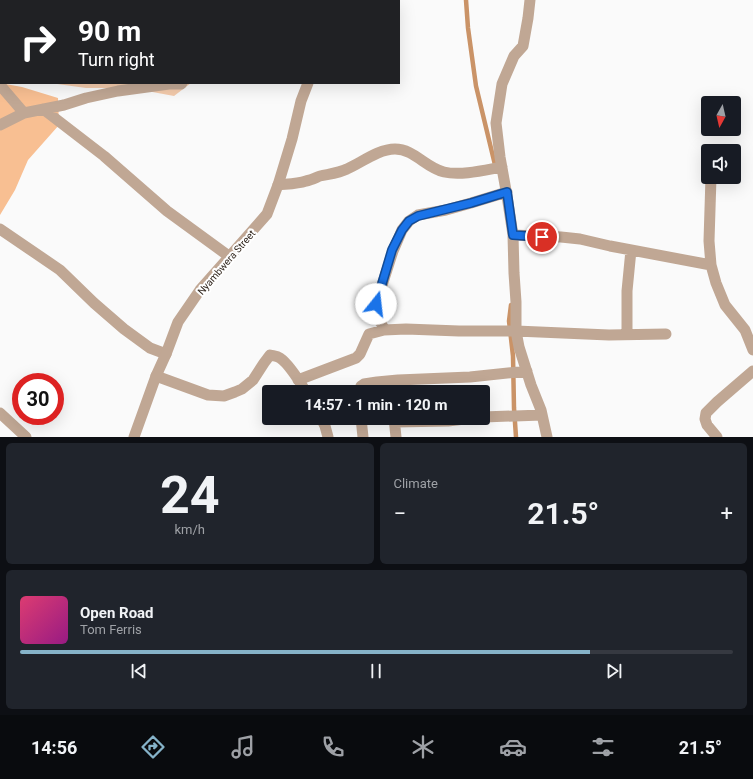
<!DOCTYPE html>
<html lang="en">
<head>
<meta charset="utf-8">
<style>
	:root { --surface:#171b24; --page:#20242c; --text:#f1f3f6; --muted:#9ea1a6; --line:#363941; --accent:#86b3c9 }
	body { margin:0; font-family:Roboto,sans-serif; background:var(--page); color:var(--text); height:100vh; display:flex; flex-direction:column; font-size:15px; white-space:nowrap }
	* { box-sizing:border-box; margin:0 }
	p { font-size:13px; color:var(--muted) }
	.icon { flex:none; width:22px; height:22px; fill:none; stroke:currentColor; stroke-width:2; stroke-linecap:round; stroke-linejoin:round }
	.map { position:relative; height:437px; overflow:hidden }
	.side { display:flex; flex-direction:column; gap:6px; padding:6px; background:#0d0f14; flex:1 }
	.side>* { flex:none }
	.top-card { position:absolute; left:0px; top:0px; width:400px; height:84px; box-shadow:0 4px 16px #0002; background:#202124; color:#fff; overflow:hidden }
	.needle { width:26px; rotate:188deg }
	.fabs { position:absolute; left:701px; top:96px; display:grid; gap:8px }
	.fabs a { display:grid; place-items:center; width:40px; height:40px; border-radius:4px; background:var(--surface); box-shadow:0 4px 16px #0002; font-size:20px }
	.speed { position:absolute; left:12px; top:373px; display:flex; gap:8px; font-size:20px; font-weight:700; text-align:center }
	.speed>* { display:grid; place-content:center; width:52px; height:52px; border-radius:50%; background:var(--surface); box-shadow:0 4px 16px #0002; line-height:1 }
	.speed .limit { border:6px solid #d22; background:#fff; color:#111 }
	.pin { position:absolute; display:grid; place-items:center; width:34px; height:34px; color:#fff; margin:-17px; border:2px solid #fff; border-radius:50%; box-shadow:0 1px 4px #0007 }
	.me { position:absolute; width:44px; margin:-22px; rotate:16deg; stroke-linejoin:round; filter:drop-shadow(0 0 3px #0008) }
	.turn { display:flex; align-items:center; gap:14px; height:84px; padding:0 12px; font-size:18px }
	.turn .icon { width:52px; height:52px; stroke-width:2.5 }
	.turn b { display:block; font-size:28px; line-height:34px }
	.big { font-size:30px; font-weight:700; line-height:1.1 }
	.side .tile { flex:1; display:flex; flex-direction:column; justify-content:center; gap:6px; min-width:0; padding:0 14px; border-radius:6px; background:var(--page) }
	.side .dial { align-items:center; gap:0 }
	.dial b { font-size:52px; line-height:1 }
	.song { display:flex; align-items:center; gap:12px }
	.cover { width:48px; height:48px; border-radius:6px; background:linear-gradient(135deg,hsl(340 70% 55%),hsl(310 70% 35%)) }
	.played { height:4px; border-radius:2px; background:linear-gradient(90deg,var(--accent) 80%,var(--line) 80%) }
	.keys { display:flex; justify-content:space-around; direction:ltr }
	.heat { display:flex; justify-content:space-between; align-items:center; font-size:22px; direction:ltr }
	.side .tiles { flex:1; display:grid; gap:6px; grid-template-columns:1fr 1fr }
	.tile:last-child { grid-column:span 2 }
	.trip { position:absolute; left:262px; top:385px; width:228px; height:40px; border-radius:4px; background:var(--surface); box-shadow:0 4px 16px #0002; font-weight:700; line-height:40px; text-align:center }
	.tab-bar { display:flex; height:64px; justify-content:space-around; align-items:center; background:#090b0e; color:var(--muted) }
	.tab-bar .icon { width:28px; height:28px }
	.tab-bar .current { color:var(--accent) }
	.tab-bar b { font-size:18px; color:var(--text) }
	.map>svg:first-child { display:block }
	.green { fill:#f4cbac }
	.forest { fill:#f8bf92 }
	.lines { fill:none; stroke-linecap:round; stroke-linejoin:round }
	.stream { stroke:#ca9367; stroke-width:4.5 }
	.minor { stroke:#c0a794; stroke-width:11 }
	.tertiary { stroke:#c0a794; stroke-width:11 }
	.route-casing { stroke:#114b97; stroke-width:10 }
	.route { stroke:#1a73e8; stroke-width:7 }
	.labels { text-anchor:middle; stroke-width:4; stroke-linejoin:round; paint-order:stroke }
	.street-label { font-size:10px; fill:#32271e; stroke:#fff }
</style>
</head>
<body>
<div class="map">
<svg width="753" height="437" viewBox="0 0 753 437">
	<rect width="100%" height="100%" fill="#fafafa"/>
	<!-- green -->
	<path class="green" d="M 0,0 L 273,0 L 274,1 L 1,1 L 1,73 L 0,73 Z
		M 50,83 L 191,83 L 174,96 L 131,88 L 86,88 Z"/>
	<!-- forest -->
	<path class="forest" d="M 0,83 L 22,87 L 58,98 L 59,125 L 28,160 L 15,190 L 0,215 Z"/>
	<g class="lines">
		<!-- stream -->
		<path class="stream" d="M 466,0 L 468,28 L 476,86 L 496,169
			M 113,1 L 115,0
			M 0,57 L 1,57
			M 511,305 L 509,321 L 513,356 L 514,408 L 516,437"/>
		<!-- minor -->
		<path class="minor" d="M 185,0 L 188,1
			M 221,0 L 222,1
			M 331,0 L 331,1
			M 530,0 L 528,18 L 523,46 L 514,56 L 502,84 L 496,123 L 500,157 L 507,196 L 513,235 L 514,273 L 516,302 L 516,331 L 519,347 L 531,385 L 541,410 L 547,437
			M 0,85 L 24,113
			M 43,109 L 104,156 L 167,211 L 230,257
			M 0,125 L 24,113 L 64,105 L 86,98 L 118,91 L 169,84 L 181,84 L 182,83
			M 711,177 L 709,241 L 711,265 L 716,283 L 725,305 L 745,330 L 753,350
			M 278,185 C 287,184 297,184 306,181 C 311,180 315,178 320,176 C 329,174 339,173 347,169 C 361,163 378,149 395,149 C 414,149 426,168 444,172 C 461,176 485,170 502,167
			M 0,229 L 60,270 L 94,303 L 124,329 L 150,348 L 166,354
			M 513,235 L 561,237 L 580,239 L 610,246 L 711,265
			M 384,330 L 376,310 L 376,304 L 393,251 L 402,230 L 409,221 L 418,215 L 446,210 L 471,203 L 507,192
			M 627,334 L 627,291 L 631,250
			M 156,376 L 208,395 L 224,396 L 235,392 L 242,389 L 253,380 L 264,363 L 270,355 C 274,356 277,356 280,358 C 289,364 300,382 306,392
			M 298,380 L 356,358 L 360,354 L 369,334 L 384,330 L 406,329 L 459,331 L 516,331 L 609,335 L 666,334
			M 359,392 L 361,386 L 364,384 L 377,382 L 398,380 L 470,377 L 527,371
			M 0,413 L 26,437
			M 483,417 L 542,415
			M 321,418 L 325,426 L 328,437
			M 361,418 L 363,437
			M 394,418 L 396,437
			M 395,422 L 448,421 L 473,418
			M 717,437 L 707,425 L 705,419 L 706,413 L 717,402 L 753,371"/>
		<!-- tertiary -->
		<path class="tertiary" d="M 359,1 L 359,0
			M 134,437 L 156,376 L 166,354 L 178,322 L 200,290 L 267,214 L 278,185 L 292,139 L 301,101 L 308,83"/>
	</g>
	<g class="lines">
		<defs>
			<path id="route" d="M 376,304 L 392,250 L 402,230 L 409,221 L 418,216 L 471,203 L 507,192 L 513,235 L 542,237"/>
		</defs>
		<!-- route casing -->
		<use href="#route" class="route-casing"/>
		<!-- route -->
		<use href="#route" class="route"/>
	</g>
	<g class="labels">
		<!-- street labels -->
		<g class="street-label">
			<text transform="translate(226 262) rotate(-49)" y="4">Nyambwera Street</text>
		</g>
	</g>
</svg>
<div class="fabs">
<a><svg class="needle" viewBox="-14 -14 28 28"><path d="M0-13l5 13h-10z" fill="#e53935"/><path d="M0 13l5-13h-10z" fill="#9ea1a6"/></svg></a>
<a><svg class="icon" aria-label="sound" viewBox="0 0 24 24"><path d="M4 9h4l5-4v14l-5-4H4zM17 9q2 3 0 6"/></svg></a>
</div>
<div class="speed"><div class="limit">30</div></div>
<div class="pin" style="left:542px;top:237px;background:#d93025"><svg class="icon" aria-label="arrive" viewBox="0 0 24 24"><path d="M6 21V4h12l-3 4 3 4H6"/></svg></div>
<svg class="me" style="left:376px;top:304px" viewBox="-20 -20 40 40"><circle r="19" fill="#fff"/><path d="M0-13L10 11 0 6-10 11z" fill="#1a73e8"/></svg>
<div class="trip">14:57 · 1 min · 120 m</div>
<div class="top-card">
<div class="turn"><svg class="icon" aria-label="right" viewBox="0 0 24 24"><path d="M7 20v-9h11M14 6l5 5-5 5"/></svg><div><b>90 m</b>Turn right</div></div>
</div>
</div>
<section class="side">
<div class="tiles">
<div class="tile dial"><b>24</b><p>km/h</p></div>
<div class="tile"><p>Climate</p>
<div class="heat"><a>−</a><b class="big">21.5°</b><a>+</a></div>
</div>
<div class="tile">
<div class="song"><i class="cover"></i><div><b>Open Road</b><p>Tom Ferris</p></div></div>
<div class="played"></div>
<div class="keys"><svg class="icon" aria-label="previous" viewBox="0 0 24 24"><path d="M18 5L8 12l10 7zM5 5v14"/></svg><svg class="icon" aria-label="pause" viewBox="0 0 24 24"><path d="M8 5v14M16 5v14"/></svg><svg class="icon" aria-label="next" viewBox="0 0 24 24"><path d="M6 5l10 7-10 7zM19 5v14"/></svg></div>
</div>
</div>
</section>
<nav class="tab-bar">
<b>14:56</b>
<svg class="icon current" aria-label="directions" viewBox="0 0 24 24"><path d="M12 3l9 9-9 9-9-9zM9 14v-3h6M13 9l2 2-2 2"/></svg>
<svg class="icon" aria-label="music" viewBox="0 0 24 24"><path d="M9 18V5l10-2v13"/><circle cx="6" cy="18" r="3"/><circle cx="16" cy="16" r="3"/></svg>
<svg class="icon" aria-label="phone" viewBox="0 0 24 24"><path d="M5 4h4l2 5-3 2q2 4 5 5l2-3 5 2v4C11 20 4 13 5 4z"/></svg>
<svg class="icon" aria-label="climate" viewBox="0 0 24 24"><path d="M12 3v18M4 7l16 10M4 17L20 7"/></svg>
<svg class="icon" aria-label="car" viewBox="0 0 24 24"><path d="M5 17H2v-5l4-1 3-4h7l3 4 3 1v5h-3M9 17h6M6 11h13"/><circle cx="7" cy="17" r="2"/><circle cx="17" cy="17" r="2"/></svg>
<svg class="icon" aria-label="filters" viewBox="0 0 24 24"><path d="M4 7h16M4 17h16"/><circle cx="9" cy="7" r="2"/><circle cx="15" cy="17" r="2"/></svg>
<b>21.5°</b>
</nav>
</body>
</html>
